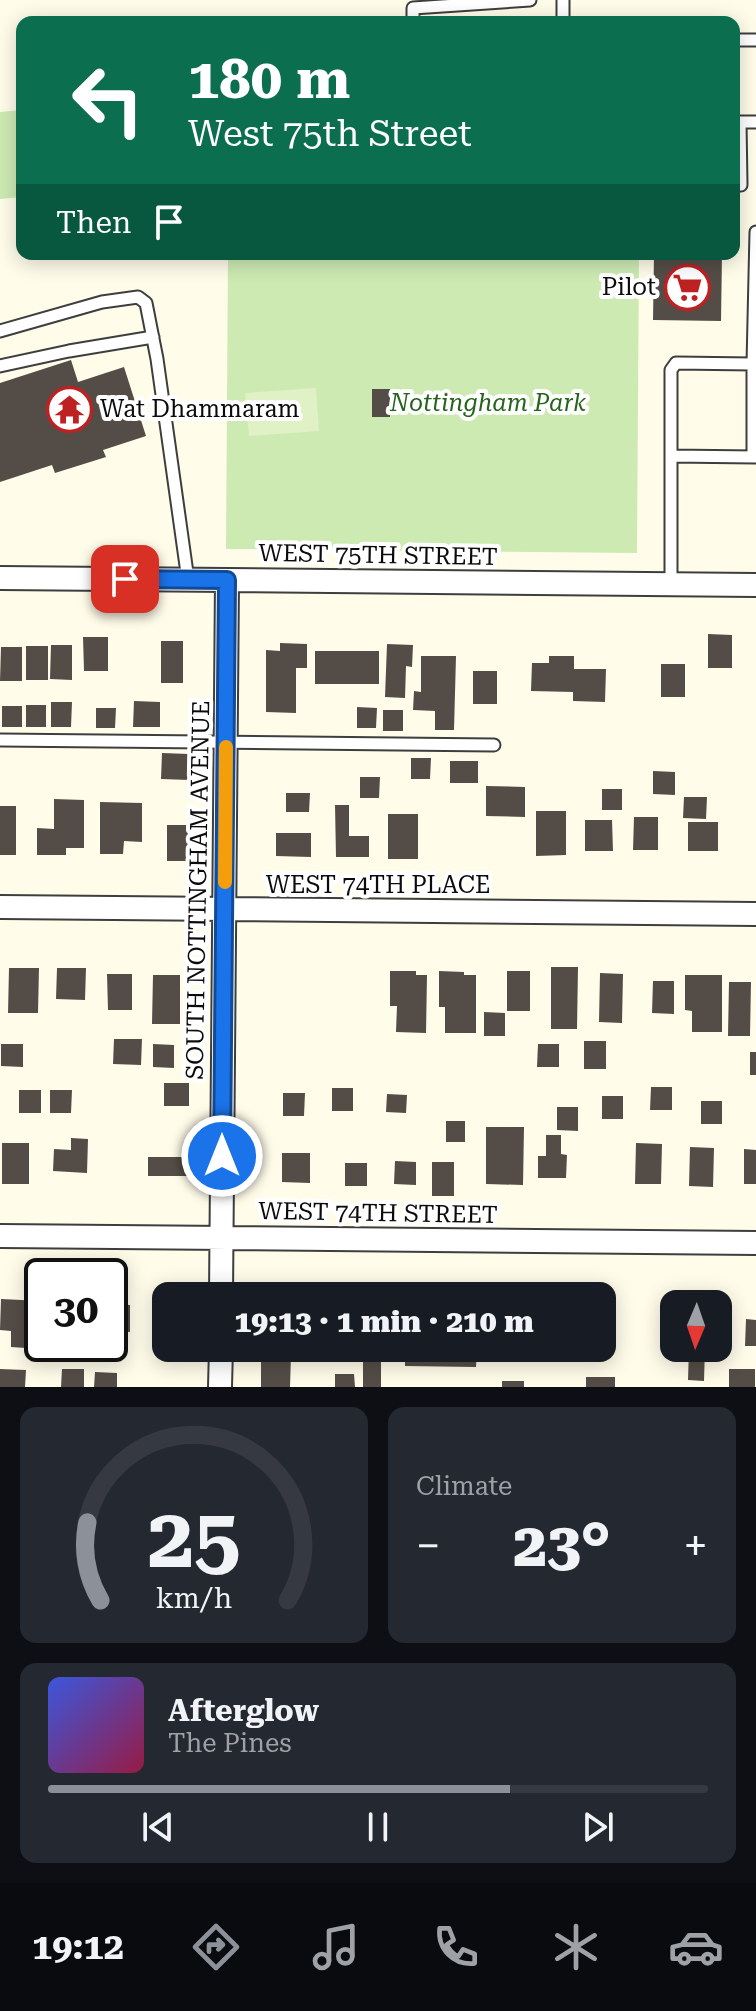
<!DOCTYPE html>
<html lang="en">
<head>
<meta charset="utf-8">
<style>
	:root { --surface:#171b24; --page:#242831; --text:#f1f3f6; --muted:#9ea1a6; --line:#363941; --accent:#8c9099 }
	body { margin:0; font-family:"Roboto Serif",serif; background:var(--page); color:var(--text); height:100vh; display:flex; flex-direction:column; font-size:30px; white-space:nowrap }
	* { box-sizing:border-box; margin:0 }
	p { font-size:26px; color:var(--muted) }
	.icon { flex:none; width:44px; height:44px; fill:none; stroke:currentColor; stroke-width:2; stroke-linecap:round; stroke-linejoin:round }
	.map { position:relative; height:1387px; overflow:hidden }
	.drawer { display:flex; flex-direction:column; gap:20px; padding:20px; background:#0d0f14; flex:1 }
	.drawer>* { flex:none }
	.banner { position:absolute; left:16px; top:16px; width:724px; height:244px; border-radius:16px; box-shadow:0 4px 20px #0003; background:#0b6e4f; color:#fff; overflow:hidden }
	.needle { width:52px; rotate:182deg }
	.fabs { position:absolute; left:660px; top:1290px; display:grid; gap:16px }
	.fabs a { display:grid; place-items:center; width:72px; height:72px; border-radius:16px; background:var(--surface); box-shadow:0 4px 20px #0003; font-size:40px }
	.speed { position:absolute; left:24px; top:1258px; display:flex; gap:16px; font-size:40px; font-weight:700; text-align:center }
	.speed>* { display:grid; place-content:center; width:104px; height:104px; border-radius:50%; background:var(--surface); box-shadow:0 4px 20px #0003; line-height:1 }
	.speed .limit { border:4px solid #111; border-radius:12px; background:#fff; color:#111 }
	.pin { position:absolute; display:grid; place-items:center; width:68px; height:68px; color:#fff; margin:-34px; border-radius:16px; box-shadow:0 4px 12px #0006 }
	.me { position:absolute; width:88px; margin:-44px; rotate:0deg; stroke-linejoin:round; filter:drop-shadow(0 0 6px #0008) }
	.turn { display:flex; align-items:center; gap:28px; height:168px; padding:0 40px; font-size:36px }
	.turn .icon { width:104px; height:104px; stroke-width:2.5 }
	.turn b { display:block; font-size:56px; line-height:68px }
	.then { display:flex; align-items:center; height:76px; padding:0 40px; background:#0003; gap:16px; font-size:30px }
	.big { font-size:60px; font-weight:800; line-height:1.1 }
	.drawer .widget { flex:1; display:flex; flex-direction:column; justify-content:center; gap:12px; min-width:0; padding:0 28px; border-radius:16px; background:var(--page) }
	.drawer .dial { align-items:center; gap:0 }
	.dial svg { height:208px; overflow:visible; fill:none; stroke:var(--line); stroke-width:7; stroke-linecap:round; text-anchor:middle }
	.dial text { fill:var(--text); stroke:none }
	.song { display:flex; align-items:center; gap:24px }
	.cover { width:96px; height:96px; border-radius:12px; background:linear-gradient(135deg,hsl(230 70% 55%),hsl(340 70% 35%)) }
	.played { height:8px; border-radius:4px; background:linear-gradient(90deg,var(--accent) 70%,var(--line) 70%) }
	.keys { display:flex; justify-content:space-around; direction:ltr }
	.heat { display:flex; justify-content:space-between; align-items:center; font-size:44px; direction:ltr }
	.drawer .tiles { flex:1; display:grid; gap:20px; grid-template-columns:1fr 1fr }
	.widget:last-child { grid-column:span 2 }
	.trip { position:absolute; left:152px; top:1282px; width:464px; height:80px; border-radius:16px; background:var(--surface); box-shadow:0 4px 20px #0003; font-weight:800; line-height:80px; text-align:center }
	.dock { display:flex; height:128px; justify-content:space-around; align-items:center; background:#090b0e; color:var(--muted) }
	.dock .icon { width:56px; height:56px }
	.dock .current { color:var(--accent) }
	.dock b { font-size:36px; color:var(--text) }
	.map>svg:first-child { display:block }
	.green { fill:#cdeab3 }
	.pitch { fill:#e0f1c5 }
	.building { fill:#544d47 }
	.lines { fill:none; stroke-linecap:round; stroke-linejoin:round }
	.service-casing { stroke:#3e3e3e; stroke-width:15 }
	.minor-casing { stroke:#3e3e3e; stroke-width:26 }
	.service { stroke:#fff; stroke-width:11 }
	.minor { stroke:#fff; stroke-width:22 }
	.route-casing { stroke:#114b97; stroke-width:20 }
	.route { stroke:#1a73e8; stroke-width:14 }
	.slow { stroke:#f59e0b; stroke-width:14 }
	.labels { text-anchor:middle; stroke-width:8; stroke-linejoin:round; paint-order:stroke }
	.poi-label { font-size:24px; fill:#0b0b0b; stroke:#fff; text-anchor:end }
	.park-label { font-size:24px; font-style:italic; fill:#27641b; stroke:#fff }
	.street-label { font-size:24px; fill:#0b0b0b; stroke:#fff }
</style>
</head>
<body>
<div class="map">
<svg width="756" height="1387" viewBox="0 0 756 1387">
	<rect width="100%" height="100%" fill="#fffcea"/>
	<!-- green -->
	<path class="green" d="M 22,110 L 22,197 L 0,199 L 0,112 Z
		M 228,254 L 639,254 L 637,553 L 226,549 Z"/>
	<!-- pitch -->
	<path class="pitch" d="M 316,388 L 319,431 L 249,436 L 245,393 Z"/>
	<!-- building -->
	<path class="building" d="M 654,254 L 722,254 L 721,321 L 653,320 Z
		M 71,360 L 78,382 L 124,367 L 146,436 L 103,450 L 106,457 L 55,473 L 52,465 L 0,482 L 0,383 Z
		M 372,389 L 390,389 L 390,417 L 372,417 Z
		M 708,634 L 732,635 L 732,668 L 708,668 Z
		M 83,637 L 108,637 L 108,671 L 84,671 Z
		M 161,641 L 183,641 L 183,683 L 161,683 Z
		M 280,643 L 307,644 L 307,668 L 296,668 L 296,713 L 266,712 L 266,650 L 280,651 Z
		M 387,644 L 413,645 L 412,667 L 406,666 L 405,698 L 385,697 Z
		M 51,645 L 72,645 L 72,680 L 50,679 Z
		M 26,646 L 48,646 L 48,680 L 26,680 Z
		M 1,647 L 22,647 L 22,681 L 0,681 Z
		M 315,651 L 379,651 L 379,684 L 315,684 Z
		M 421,656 L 456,656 L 454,730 L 435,730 L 435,711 L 413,710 L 414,691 L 421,692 Z
		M 549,656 L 574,656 L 574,669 L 606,669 L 605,702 L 573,701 L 573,692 L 531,691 L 532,663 L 549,663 Z
		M 661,664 L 685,664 L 685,697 L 661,697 Z
		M 473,671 L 497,671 L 497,704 L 473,704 Z
		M 134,701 L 160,702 L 160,727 L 133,727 Z
		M 51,702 L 72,702 L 71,727 L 51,727 Z
		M 26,705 L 46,705 L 46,727 L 26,727 Z
		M 2,706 L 22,706 L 22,727 L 2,727 Z
		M 357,707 L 377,708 L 376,728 L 357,728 Z
		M 96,708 L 116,708 L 115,728 L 96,728 Z
		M 383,710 L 403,710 L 403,731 L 383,731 Z
		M 162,753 L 189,754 L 189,780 L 161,779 Z
		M 411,758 L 431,758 L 430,779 L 411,779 Z
		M 450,761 L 478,761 L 478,783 L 450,783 Z
		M 653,771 L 675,772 L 675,795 L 653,794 Z
		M 360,777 L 380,777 L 379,798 L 360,798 Z
		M 486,786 L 525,787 L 525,817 L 486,816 Z
		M 602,789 L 622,789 L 622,810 L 602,810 Z
		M 286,793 L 310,793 L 309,812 L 286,812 Z
		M 684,797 L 707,797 L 706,819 L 683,818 Z
		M 54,799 L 84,800 L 84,848 L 66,848 L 66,855 L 37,855 L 37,828 L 54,829 Z
		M 100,802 L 142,803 L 142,842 L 124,841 L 123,854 L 100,854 Z
		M 335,805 L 349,805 L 349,836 L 369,836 L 369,857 L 336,857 Z
		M 0,806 L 16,806 L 16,855 L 0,855 Z
		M 536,811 L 566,811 L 566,855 L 536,856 Z
		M 388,814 L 418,814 L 418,859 L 388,859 Z
		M 634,817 L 658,817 L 658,850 L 633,850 Z
		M 585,820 L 612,820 L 613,851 L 585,851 Z
		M 688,822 L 718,822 L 718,851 L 688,851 Z
		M 167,825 L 188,825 L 187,861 L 167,861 Z
		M 276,833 L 311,833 L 311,857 L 276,856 Z
		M 551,967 L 578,967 L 577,1029 L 551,1029 Z
		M 9,968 L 39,968 L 38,1013 L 8,1013 Z
		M 57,968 L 86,968 L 85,1000 L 56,999 Z
		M 390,971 L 416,971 L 416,975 L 427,975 L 426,1033 L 396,1032 L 397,1006 L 390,1006 Z
		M 439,971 L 464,972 L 464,975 L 476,975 L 476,1033 L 445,1033 L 445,1007 L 439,1007 Z
		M 507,971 L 530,971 L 530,1011 L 507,1011 Z
		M 600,973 L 623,974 L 622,1023 L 599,1022 Z
		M 107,974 L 132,974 L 132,1010 L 108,1010 Z
		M 153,975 L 180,975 L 180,1024 L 152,1024 Z
		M 685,975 L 722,975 L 722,1032 L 692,1032 L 692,1011 L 685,1010 Z
		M 653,981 L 674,981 L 674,1014 L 652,1013 Z
		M 729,982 L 751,982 L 750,1036 L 728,1036 Z
		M 484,1012 L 505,1013 L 505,1036 L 484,1036 Z
		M 114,1039 L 142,1039 L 141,1065 L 113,1064 Z
		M 584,1041 L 606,1041 L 606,1069 L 584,1069 Z
		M 1,1044 L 23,1044 L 23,1067 L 1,1066 Z
		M 153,1044 L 174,1045 L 174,1068 L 153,1067 Z
		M 538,1044 L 559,1044 L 559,1067 L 537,1067 Z
		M 750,1052 L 756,1052 L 756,1075 L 750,1075 Z
		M 164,1083 L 189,1083 L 189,1106 L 164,1106 Z
		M 651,1087 L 672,1087 L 672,1110 L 650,1110 Z
		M 332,1088 L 353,1088 L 353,1111 L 332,1111 Z
		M 19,1090 L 41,1090 L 41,1113 L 19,1113 Z
		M 50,1090 L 72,1090 L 71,1113 L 50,1113 Z
		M 283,1093 L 305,1093 L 304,1116 L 283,1116 Z
		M 387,1094 L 407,1095 L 406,1113 L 386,1112 Z
		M 602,1096 L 623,1096 L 623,1119 L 602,1119 Z
		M 701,1101 L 722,1101 L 722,1124 L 701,1124 Z
		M 557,1107 L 578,1107 L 578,1131 L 557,1130 Z
		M 446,1121 L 465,1121 L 465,1142 L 446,1142 Z
		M 486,1127 L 524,1127 L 523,1185 L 486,1184 Z
		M 546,1135 L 561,1135 L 561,1154 L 567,1155 L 566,1178 L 538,1178 L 538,1156 L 546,1156 Z
		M 71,1138 L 88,1139 L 87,1173 L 53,1171 L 54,1149 L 71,1150 Z
		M 2,1143 L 29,1143 L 29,1184 L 2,1184 Z
		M 636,1143 L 662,1144 L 661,1184 L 635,1184 Z
		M 690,1147 L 714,1148 L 713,1187 L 689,1186 Z
		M 744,1149 L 756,1150 L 756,1184 L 744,1184 Z
		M 282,1153 L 310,1153 L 310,1183 L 282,1182 Z
		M 148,1157 L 188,1157 L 188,1176 L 148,1176 Z
		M 395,1161 L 416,1162 L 416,1185 L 394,1184 Z
		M 432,1162 L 454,1162 L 454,1196 L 432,1196 Z
		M 345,1163 L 367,1163 L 367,1186 L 345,1186 Z
		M 154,1291 L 178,1292 L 178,1296 L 166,1296 L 166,1319 L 153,1318 Z
		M 1,1299 L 42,1301 L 42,1327 L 27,1326 L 26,1348 L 11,1347 L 11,1331 L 0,1330 Z
		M 110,1304 L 130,1305 L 130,1332 L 110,1331 Z
		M 664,1316 L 674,1316 L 674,1346 L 664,1346 Z
		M 746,1319 L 756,1320 L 756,1346 L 745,1346 Z
		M 405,1348 L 477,1348 L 476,1367 L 405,1366 Z
		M 493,1348 L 517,1348 L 516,1358 L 493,1357 Z
		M 689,1348 L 705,1348 L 704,1381 L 688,1380 Z
		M 261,1354 L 291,1354 L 290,1387 L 261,1387 Z
		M 363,1355 L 381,1355 L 381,1387 L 363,1387 Z
		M 0,1369 L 26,1370 L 25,1387 L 0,1387 Z
		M 62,1369 L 84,1369 L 84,1387 L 61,1387 Z
		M 729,1369 L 755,1369 L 755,1387 L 729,1387 Z
		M 95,1372 L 117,1373 L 117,1387 L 94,1387 Z
		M 335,1374 L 354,1374 L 355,1387 L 335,1387 Z
		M 586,1377 L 615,1377 L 615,1387 L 586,1387 Z
		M 502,1381 L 524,1381 L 524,1387 L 502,1387 Z"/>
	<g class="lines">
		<defs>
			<path id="service" d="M 413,22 L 413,8 L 530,0
				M 563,22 L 563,0
				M 734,40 L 756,40
				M 734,185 L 741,185 L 740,122 L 756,122
				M 0,331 L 102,302 L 138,297 L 146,303 L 157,359 L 188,580
				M 0,366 L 69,351 L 153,337
				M 671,456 L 756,457
				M 753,457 L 753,364
				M 671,584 L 671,370 L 676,363 L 753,364 L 756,232
				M 0,740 L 494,745"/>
			<path id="minor" d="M 0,578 L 756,585
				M 0,907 L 756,914
				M 0,1236 L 756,1243
				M 221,1296 L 227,580
				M 220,1387 L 221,1348"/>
		</defs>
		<!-- service casing -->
		<use href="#service" class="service-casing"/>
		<!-- minor casing -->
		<use href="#minor" class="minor-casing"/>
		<!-- service -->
		<use href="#service" class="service"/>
		<!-- minor -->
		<use href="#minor" class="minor"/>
	</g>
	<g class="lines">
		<defs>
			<path id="route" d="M 125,579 L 227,580 L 222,1156"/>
		</defs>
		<!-- route casing -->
		<use href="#route" class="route-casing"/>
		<!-- route -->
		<use href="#route" class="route"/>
		<!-- slow -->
		<path class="slow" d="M 225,882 L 226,747"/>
	</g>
	<!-- icons -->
	<defs>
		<symbol id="supermarket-ring" viewBox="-11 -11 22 22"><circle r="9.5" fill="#fff" stroke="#be2122" stroke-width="1.5"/><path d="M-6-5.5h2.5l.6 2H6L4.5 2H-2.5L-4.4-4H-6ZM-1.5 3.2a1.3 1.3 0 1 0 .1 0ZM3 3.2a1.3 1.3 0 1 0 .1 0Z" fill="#be2122"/></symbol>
		<symbol id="temple-ring" viewBox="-11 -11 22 22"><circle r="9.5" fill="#fff" stroke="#be2122" stroke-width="1.5"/><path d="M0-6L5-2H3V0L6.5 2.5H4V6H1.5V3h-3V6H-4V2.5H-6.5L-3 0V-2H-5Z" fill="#be2122"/></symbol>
	</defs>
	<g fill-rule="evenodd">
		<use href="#supermarket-ring" x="662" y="262" width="51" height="51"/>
		<use href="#temple-ring" x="44" y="384" width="51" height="51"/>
	</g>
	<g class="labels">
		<!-- poi labels -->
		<g class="poi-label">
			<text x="656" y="295">Pilot</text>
			<text x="100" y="417" text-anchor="start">Wat Dhammaram</text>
		</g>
		<!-- park labels -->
		<g class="park-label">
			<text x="488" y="411">Nottingham Park</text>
		</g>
		<!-- street labels -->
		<g class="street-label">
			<text transform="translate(378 555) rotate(1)" y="8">WEST 75TH STREET</text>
			<text x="378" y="893">WEST 74TH PLACE</text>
			<text transform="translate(198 890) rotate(-89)" y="8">SOUTH NOTTINGHAM AVENUE</text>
			<text transform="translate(378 1213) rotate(1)" y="8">WEST 74TH STREET</text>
		</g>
	</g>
</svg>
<div class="fabs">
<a><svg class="needle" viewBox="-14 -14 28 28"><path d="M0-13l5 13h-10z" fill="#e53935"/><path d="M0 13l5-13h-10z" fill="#9ea1a6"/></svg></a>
</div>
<div class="speed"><div class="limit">30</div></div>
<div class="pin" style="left:125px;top:579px;background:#d93025"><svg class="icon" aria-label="arrive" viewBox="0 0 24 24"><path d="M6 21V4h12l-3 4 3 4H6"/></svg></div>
<svg class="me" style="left:222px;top:1156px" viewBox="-20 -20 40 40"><circle r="17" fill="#1a73e8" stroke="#fff" stroke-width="3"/><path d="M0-11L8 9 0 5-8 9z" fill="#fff"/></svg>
<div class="trip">19:13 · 1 min · 210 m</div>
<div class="banner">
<div class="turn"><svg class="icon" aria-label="left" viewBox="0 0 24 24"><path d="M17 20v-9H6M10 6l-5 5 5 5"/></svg><div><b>180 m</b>West 75th Street</div></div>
<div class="then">Then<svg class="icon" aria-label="arrive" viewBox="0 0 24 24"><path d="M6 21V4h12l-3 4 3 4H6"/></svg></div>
</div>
</div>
<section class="drawer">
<div class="tiles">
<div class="widget dial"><svg viewBox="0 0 100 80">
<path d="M14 69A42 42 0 1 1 86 69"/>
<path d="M14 69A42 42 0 0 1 9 39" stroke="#8c9099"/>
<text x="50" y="56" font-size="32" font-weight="700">25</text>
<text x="50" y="72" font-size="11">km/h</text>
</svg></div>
<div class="widget"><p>Climate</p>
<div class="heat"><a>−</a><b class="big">23°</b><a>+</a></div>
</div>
<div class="widget">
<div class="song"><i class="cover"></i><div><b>Afterglow</b><p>The Pines</p></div></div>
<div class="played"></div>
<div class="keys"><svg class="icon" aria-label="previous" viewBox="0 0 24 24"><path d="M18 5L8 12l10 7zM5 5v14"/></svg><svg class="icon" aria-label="pause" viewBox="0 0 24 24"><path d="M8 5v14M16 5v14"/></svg><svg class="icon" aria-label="next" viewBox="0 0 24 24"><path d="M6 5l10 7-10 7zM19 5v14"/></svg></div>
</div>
</div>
</section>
<nav class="dock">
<b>19:12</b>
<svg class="icon current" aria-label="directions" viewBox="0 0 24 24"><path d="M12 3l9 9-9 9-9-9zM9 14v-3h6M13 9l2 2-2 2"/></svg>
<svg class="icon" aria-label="music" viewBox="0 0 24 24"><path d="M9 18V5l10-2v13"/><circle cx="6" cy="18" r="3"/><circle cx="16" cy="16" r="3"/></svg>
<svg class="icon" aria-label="phone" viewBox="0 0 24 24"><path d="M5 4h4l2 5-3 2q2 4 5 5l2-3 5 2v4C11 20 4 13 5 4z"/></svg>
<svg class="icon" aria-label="climate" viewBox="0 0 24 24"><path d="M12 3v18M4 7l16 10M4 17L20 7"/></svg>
<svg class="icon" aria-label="car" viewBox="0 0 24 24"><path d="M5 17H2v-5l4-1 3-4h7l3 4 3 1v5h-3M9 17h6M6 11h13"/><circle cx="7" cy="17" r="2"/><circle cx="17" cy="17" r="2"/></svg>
</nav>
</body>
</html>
